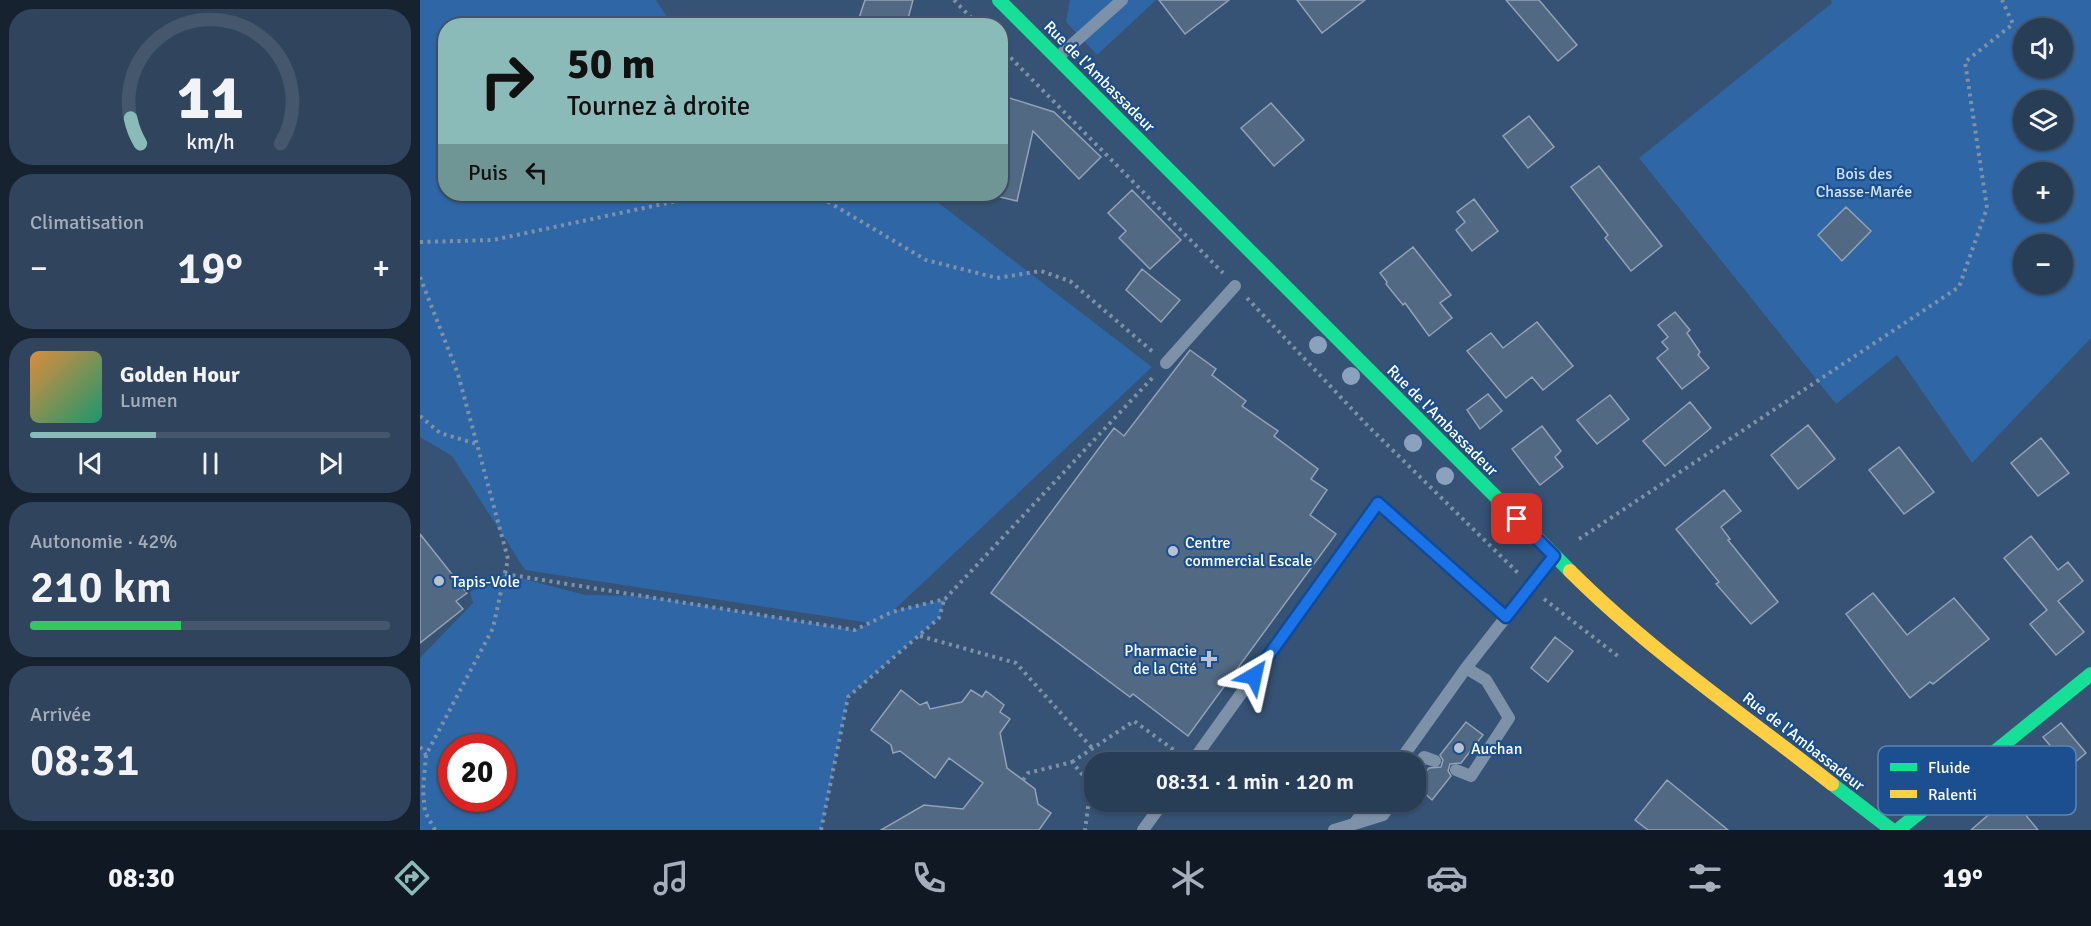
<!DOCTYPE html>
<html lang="fr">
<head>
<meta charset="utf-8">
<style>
	:root { --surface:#283e57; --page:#30455d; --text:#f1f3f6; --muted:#a5aeba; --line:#44576d; --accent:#8bbbb9 }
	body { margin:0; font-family:Signika,sans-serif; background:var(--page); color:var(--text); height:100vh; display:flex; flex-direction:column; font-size:22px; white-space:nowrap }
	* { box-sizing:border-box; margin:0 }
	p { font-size:20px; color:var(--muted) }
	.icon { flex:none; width:33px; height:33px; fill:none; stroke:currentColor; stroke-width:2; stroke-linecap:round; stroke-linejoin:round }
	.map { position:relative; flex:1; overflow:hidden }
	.panel { display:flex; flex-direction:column; gap:9px; padding:9px; background:#162230; width:420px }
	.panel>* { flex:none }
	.guide { position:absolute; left:18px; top:18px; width:570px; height:183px; border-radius:24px; box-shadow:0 2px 4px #0004,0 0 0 2px var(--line); background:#8bbbb9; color:#111; overflow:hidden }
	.fabs { position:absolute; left:1593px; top:18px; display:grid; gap:12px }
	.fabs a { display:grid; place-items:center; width:60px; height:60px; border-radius:50%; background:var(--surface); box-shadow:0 2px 4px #0004,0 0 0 2px var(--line); font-size:30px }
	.speed { position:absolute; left:18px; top:734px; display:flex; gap:12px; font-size:30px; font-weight:700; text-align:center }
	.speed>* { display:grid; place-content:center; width:78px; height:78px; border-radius:50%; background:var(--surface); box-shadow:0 2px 4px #0004,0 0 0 2px var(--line); line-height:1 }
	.speed .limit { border:9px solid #d22; background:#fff; color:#111 }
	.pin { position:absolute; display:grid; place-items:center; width:51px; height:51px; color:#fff; margin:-26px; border-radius:12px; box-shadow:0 3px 9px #0006 }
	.me { position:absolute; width:66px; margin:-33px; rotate:36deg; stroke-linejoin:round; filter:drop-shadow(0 0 4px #0008) }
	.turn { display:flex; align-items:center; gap:21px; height:126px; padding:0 30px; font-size:27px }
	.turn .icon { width:78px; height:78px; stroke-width:2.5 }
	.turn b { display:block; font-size:42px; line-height:51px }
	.then { display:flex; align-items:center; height:57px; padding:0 30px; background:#0003; gap:12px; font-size:22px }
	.big { font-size:45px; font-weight:600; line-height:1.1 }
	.panel .card { flex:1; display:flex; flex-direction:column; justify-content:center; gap:9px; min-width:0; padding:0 21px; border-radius:24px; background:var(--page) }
	.panel .dial { align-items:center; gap:0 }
	.dial svg { height:156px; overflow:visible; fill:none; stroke:var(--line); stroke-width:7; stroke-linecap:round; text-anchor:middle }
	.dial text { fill:var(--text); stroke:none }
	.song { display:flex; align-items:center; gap:18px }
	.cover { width:72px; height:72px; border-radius:9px; background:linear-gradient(135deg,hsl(30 70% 55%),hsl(160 70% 35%)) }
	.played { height:6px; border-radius:3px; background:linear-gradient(90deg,var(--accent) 35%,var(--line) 35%) }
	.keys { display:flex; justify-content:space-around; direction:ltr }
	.heat { display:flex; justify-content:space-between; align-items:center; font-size:33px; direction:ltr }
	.charge { height:9px; border-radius:4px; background:linear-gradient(90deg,#34c759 42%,var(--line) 0) }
	.trip { position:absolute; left:664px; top:752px; width:342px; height:60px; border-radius:24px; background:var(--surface); box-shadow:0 2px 4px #0004,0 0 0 2px var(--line); font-weight:600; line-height:60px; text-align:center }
	.menu { display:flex; height:96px; justify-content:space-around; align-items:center; background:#101923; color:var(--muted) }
	.menu .icon { width:42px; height:42px }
	.menu .on { color:var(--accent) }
	.menu b { font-size:27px; color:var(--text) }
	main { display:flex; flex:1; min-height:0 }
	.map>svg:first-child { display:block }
	.green { fill:#2f66a5; fill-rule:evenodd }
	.building { fill:#526984; stroke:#92a2b6; stroke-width:1.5 }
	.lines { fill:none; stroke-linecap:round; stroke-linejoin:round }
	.path { stroke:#7d92a8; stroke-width:4; stroke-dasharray:3 4.5; stroke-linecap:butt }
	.lane { stroke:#7d92a8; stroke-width:12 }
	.fast { stroke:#16e098; stroke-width:14 }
	.slow { stroke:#ffcf43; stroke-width:14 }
	.tree { fill:#8aa2be }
	.route-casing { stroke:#114b97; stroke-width:15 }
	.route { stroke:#1a73e8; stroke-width:10 }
	.poi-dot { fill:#b9c2ce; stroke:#1b4f8f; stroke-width:2 }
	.labels { text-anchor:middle; stroke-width:4.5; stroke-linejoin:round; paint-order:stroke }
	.street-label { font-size:16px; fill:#fff; stroke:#1b4f8f }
	.park-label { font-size:16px; fill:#cfe3fa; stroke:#1b4f8f }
	.poi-label { font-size:16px; fill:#fff; stroke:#1b4f8f; text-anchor:start }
	.key { fill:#1b4f8f; stroke:#5f84b1; stroke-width:1.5 }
	.key-label { font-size:16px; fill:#fff }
</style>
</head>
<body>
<main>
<section class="panel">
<div class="card dial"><svg viewBox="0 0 100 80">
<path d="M14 69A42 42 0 1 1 86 69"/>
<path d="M14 69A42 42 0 0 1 9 56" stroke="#8bbbb9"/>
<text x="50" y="56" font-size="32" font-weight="700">11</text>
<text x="50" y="72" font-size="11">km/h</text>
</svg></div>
<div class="card"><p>Climatisation</p>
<div class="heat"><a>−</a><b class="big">19°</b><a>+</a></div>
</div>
<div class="card">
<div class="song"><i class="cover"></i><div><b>Golden Hour</b><p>Lumen</p></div></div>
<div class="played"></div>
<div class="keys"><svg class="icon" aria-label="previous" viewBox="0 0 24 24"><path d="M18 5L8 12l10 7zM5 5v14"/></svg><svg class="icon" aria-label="pause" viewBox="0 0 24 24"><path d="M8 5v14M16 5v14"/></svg><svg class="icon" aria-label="next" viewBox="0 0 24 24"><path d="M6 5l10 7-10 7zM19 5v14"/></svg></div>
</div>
<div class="card"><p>Autonomie · 42%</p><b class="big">210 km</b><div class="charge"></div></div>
<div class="card"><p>Arrivée</p><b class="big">08:31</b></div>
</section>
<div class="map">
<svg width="1671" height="830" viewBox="0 0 1671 830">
	<rect width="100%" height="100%" fill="#365274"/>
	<!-- green -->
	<path class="green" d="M 0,0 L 236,0 L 252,25 L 26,26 L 26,194 L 507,194 L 732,367 L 473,611 L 525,599 L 519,618 L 428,697 L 401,830 L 0,830 L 0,658 L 53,603 L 50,592 L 85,574 L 165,595 L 224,596 L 435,630 L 450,623 L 105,570 L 32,456 L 0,437 ZM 32,747 L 82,747 L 82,798 L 32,798 Z
		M 650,0 L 736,0 L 677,55 L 646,22 Z
		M 1411,0 L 1671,0 L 1671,338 L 1552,463 L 1477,355 L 1416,404 L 1219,158 L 1412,3 ZM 1604,28 L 1642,28 L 1642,68 L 1604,68 ZM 1604,100 L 1642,100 L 1642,140 L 1604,140 ZM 1604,172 L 1642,172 L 1642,212 L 1604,212 ZM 1604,244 L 1642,244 L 1642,284 L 1604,284 Z"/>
	<!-- building -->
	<path class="building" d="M 445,0 L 493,0 L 486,26 L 465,26 L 439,18 Z
		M 739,0 L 809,0 L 765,34 Z
		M 877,0 L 945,0 L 902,33 Z
		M 1086,0 L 1119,0 L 1157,45 L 1138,61 Z
		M 580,95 L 634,112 L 681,157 L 659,179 L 613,131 L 597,201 L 576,196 L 580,194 Z
		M 851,103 L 884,140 L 854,166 L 821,128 Z
		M 1109,116 L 1134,147 L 1108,168 L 1083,136 Z
		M 1179,166 L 1242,246 L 1211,271 L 1185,238 L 1188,235 L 1151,187 Z
		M 712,190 L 761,240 L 730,269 L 699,238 L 706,231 L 688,213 Z
		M 1054,199 L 1078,231 L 1052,251 L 1036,230 L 1045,222 L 1037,212 Z
		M 1426,207 L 1451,231 L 1422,261 L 1398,235 Z
		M 993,247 L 1031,295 L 1020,303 L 1032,318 L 1009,336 L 985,303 L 983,305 L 966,284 L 967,282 L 960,273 Z
		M 722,269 L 760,300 L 741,322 L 706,290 Z
		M 1255,312 L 1270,330 L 1267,333 L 1280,352 L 1278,355 L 1289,368 L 1262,389 L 1237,358 L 1248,349 L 1242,342 L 1248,337 L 1238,325 Z
		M 1117,322 L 1153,366 L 1123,390 L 1112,377 L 1086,398 L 1047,351 L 1071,333 L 1083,348 Z
		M 770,350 L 796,369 L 792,375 L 826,401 L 822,406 L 858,431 L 854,436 L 898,469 L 891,479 L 907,490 L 890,515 L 916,534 L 768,736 L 713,694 L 710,697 L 571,593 L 694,428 L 704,436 Z
		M 1068,394 L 1082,411 L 1060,429 L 1047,410 Z
		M 1190,395 L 1209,419 L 1177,444 L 1157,420 Z
		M 1270,402 L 1291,428 L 1245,466 L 1223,441 Z
		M 1388,425 L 1415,459 L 1378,489 L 1351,455 Z
		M 1122,426 L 1141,451 L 1135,457 L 1143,467 L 1120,485 L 1092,449 Z
		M 1621,438 L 1649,473 L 1618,496 L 1591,463 Z
		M 1479,447 L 1514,492 L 1484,514 L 1449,470 Z
		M 1304,490 L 1321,511 L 1301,527 L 1310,539 L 1308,540 L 1358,602 L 1331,624 L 1296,584 L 1299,582 L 1256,529 Z
		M 0,534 L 47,593 L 36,601 L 43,609 L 0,643 Z
		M 1611,536 L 1638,570 L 1648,562 L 1663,581 L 1638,601 L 1664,632 L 1636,655 L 1610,624 L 1627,610 L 1584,558 Z
		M 1453,593 L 1487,635 L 1534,598 L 1569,639 L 1513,684 L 1510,682 L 1490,698 L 1426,614 Z
		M 1135,637 L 1153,651 L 1128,682 L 1111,668 Z
		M 481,690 L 500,705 L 507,702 L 510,709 L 542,702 L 551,690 L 562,697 L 566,691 L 584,705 L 580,712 L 590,719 L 580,733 L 587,768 L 615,789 L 618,804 L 631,813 L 619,830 L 461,830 L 504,805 L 543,809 L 563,783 L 529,758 L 515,778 L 480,751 L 473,753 L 471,745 L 451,730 Z
		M 1046,722 L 1063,735 L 1041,763 L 1030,764 L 1028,771 L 1031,776 L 1012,800 L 996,785 L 1009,768 L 1021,767 L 1023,760 L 1020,755 Z
		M 1641,723 L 1666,753 L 1641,774 L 1626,755 L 1633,749 L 1623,737 Z
		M 1247,780 L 1308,830 L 1228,830 L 1215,820 Z
		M 1590,796 L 1618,830 L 1551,830 Z"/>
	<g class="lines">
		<!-- path -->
		<path class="path" d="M 534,0 L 559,26
			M 580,47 L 803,273
			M 395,194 L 506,260 L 577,278 L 621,271 L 650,281 L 733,352
			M 0,242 L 73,240 L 290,194
			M 0,277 L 38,374 L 88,559 L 73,628 L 6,755 L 3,790 L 5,812 L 15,830
			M 827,298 L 948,426 L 1098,573
			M 0,416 L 20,433 L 57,444
			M 1159,539 L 1539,287 L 1567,208 L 1545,62 L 1593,24 L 1582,0
			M 85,574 L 435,630 L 472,612 L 525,599 L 735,375
			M 1124,599 L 1199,657
			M 500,636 L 596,663 L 672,748
			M 0,747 L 6,755
			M 652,762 L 714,721 L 758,753
			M 603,780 L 608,773 L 652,762 L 671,785 L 665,830
			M 401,830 L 428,697 L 519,618 L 524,600"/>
		<!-- lane -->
		<path class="lane" d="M 638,57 L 702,0
			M 746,363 L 815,286
			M 772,762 L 958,503 L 1086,617
			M 979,762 L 1046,668 L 1133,557
			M 996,768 L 1004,757 L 1015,761
			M 1036,770 L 1051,776 L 1089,718 L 1066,680 L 1046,668
			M 934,824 L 963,815 L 973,801
			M 723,830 L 744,801
			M 914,830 L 934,824 L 951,801"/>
		<!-- fast -->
		<path class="fast" d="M 579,0 L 1150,571
			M 1412,784 L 1472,830
			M 1478,830 L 1671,674"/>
		<!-- slow -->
		<path class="slow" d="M 1150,571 C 1230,651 1324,715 1412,784"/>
	</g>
	<!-- trees -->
	<g class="tree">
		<circle cx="898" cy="345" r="9"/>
		<circle cx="931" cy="376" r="9"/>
		<circle cx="993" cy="443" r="9"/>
		<circle cx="1025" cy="476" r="9"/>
	</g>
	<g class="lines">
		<defs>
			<path id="route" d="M 834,676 L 958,503 L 1086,617 L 1134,556 L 1097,519"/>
		</defs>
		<!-- route casing -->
		<use href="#route" class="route-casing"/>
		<!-- route -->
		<use href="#route" class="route"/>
	</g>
	<!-- markers -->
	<g class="poi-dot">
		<circle cx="753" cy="551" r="6"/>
		<circle cx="19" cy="581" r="6"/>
		<path d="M786 650h6v6h6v6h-6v6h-6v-6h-6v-6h6z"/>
		<circle cx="1039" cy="748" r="6"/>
	</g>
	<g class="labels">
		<!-- street labels -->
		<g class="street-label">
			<text transform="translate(680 76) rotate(45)" y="6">Rue de l'Ambassadeur</text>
			<text transform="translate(1023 420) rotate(45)" y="6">Rue de l'Ambassadeur</text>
			<text transform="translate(1384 741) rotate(38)" y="6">Rue de l'Ambassadeur</text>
		</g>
		<!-- park labels -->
		<g class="park-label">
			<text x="1444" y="179">Bois des<tspan x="1444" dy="18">Chasse-Marée</tspan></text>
		</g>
		<!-- poi labels -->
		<g class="poi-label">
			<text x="765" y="548">Centre<tspan x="765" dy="18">commercial Escale</tspan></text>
			<text x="31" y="587">Tapis-Vole</text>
			<text x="777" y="656" text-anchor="end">Pharmacie<tspan x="777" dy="18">de la Cité</tspan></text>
			<text x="1051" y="754">Auchan</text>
		</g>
	</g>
	<!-- legend -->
	<rect x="1458" y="746" width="198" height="69" rx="9" class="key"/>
	<rect x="1470" y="763" width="27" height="8" fill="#16e098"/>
	<rect x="1470" y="790" width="27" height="8" fill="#ffcf43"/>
	<g class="key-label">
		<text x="1508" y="773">Fluide</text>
		<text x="1508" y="800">Ralenti</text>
	</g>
</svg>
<div class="fabs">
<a><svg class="icon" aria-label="sound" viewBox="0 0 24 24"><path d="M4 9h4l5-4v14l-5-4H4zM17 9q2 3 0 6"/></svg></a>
<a><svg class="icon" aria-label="layers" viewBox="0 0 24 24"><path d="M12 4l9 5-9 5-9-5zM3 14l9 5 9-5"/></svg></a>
<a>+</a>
<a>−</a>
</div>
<div class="speed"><div class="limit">20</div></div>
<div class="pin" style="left:1097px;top:519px;background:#d93025"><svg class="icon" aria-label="arrive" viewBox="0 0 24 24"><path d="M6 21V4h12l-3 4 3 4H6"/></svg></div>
<svg class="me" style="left:834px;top:676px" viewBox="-20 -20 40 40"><path d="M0-17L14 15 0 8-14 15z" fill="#1a73e8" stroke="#fff" stroke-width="4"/></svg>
<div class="trip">08:31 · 1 min · 120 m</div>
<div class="guide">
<div class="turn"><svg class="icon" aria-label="right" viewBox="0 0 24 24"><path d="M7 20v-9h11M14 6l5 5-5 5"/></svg><div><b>50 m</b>Tournez à droite</div></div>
<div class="then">Puis<svg class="icon" aria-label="left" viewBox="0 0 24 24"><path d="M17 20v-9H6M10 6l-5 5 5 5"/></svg></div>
</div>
</div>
</main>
<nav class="menu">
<b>08:30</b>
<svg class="icon on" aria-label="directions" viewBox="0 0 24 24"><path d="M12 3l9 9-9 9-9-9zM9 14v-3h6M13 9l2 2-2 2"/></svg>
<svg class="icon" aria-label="music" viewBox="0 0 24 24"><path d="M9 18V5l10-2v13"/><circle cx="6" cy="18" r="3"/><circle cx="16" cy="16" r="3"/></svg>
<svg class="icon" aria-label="phone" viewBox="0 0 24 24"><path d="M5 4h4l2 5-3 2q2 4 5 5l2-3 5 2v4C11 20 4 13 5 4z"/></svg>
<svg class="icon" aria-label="climate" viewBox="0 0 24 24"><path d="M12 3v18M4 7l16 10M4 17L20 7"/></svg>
<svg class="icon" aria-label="car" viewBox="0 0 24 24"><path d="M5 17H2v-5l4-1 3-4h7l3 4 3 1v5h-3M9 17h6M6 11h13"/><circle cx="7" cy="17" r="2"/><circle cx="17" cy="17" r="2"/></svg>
<svg class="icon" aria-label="filters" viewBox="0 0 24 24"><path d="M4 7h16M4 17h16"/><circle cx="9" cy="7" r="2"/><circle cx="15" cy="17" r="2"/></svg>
<b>19°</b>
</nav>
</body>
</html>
